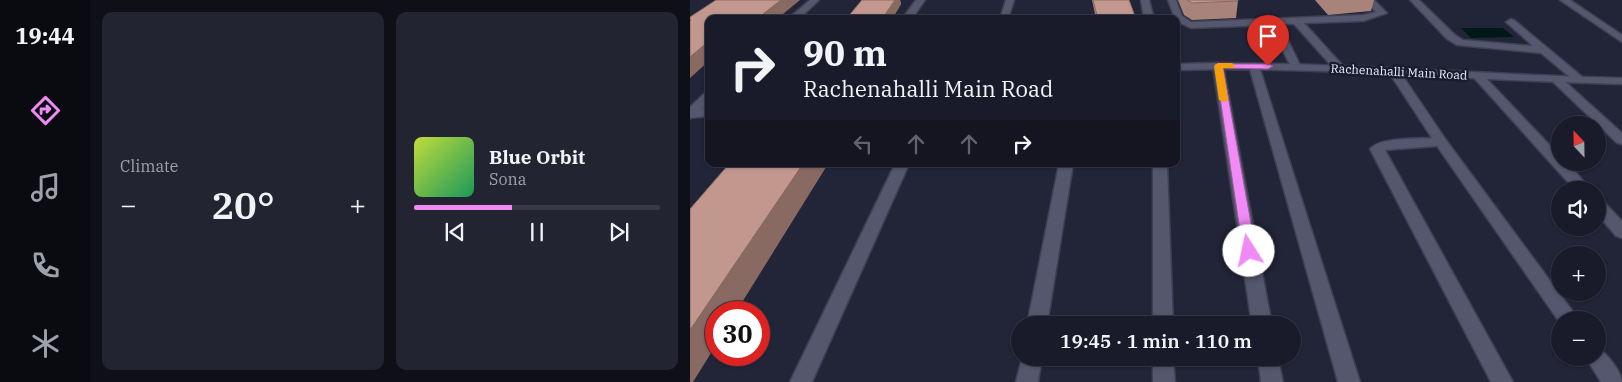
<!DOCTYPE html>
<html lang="en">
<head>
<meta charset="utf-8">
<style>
	:root { --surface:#1a1b2a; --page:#232432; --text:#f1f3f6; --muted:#9fa1a8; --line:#383947; --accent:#f08bf6 }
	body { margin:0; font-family:"IBM Plex Serif",serif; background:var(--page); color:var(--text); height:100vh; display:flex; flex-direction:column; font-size:19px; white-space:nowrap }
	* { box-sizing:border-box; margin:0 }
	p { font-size:16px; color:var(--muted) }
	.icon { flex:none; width:28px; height:28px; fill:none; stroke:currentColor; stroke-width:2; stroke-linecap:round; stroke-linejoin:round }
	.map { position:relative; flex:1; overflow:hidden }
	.sheet { display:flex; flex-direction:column; gap:12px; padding:12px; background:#0e0f17; width:600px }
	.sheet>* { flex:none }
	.hud { position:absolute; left:15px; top:15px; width:475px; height:152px; border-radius:10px; box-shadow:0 1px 4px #0004,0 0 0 1px var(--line); background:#1a1b2a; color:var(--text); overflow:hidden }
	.needle { width:32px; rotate:338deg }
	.tools { position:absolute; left:861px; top:116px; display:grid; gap:10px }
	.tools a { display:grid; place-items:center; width:55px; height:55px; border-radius:50%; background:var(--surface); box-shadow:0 1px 4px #0004,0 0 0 1px var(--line); font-size:25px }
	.speed { position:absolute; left:15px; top:301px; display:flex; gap:10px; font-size:25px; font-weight:700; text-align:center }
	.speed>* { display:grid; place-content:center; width:65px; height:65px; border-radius:50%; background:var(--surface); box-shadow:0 1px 4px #0004,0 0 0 1px var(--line); line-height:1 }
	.speed .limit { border:8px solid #d22; background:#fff; color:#111 }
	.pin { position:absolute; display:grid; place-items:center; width:42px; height:42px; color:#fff; margin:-51px -21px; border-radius:50% 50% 50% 0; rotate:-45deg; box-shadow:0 0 5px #0007 }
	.pin .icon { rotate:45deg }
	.me { position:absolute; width:55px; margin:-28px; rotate:350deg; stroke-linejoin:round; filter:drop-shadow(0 0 4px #0008) }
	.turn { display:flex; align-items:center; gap:18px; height:105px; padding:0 15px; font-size:22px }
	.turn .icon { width:65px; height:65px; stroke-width:2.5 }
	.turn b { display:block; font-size:35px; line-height:42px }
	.lanes { display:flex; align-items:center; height:48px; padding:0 15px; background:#0003; justify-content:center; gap:25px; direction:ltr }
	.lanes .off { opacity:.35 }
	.big { font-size:38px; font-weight:600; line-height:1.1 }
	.sheet .tile { flex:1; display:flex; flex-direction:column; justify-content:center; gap:8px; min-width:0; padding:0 18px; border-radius:10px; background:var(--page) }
	.song { display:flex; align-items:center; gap:15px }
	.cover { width:60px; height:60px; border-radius:8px; background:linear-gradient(135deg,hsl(70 70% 55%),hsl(150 70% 35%)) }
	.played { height:5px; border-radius:2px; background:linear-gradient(90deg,var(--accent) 40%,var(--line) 40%) }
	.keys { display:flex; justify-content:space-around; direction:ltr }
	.heat { display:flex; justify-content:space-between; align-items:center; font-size:28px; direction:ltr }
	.sheet .tiles { flex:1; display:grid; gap:12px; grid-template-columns:repeat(2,1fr) }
	.trip { position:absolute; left:321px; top:316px; width:290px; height:50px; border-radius:25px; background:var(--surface); box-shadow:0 1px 4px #0004,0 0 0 1px var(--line); font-weight:600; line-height:50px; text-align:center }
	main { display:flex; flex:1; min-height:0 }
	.tabs { display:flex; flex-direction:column; width:90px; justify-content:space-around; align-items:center; background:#0a0b11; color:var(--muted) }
	.tabs .icon { width:35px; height:35px }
	.tabs .current { color:var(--accent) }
	.tabs b { font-size:22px; color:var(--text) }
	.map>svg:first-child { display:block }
	.water { fill:#001818 }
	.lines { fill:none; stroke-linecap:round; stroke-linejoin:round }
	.minor-casing { stroke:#3e3f50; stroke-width:3 }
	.tertiary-casing { stroke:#3e3f50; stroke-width:3 }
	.minor { fill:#54576d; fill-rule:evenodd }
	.tertiary { fill:#54576d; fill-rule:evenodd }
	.wall { fill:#a7837a }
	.shaded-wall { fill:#886a63 }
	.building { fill:#c2988e; stroke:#886a63 }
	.route { fill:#f08bf6; stroke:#9c5aa0 }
	.slow { fill:#f59e0b }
	.labels { text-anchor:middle; stroke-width:5; stroke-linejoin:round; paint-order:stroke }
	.far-street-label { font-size:12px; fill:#eef0fe; stroke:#191b2e }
</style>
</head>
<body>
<main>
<nav class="tabs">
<b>19:44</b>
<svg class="icon current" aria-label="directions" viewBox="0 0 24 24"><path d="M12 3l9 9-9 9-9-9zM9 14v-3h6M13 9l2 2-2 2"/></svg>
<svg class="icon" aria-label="music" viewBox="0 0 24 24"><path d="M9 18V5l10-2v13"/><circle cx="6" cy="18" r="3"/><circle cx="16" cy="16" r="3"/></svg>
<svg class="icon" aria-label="phone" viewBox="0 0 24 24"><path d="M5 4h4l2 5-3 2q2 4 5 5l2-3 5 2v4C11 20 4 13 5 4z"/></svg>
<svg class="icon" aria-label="climate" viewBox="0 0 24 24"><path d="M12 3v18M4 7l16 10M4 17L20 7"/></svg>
</nav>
<section class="sheet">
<div class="tiles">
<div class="tile"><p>Climate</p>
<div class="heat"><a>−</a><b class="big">20°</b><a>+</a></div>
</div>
<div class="tile">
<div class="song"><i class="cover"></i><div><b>Blue Orbit</b><p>Sona</p></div></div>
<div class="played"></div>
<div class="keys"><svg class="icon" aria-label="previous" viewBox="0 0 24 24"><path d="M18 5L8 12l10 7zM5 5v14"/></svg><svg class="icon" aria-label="pause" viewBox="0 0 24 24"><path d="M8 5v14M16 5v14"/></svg><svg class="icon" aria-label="next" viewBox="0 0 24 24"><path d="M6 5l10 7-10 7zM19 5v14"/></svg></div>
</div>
</div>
</section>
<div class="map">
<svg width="932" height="382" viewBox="0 0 932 382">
	<rect width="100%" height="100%" fill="#222438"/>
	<!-- water -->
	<path class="water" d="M 771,28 L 813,28 L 824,37 L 781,38 Z"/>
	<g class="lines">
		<defs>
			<path id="minor" d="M 120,0 L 129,0 L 109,19 L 98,19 Z
				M 226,0 L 235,0 L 222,19 L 212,19 Z
				M 316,0 L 324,0 L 318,19 L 310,19 Z
				M 451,0 L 459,0 L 464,19 L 454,19 Z
				M 478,0 L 486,0 L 492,16 L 501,22 L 673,15 L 686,12 L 675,0 L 684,0 L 697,13 L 673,21 L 614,23 L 654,67 L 656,69 L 654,71 L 646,71 L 604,24 L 590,24 L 611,67 L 606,70 L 601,67 L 580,25 L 501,28 L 486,21 Z
				M 720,0 L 729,0 L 765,35 L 773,40 L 843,46 L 816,22 L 821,19 L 824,20 L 896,80 L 894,82 L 886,82 L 851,53 L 767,45 L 757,39 Z
				M 870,0 L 880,0 L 932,35 L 932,42 Z
				M 528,63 L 533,66 L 582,325 L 562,325 L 523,66 Z
				M 564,63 L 569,66 L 670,382 L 648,382 L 559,66 Z
				M 704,68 L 708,69 L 756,140 L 889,320 L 870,320 L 870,323 L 747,146 L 695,150 L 823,382 L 801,382 L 680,149 C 690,137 727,139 742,138 L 698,71 Z
				M 789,74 L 793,75 L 870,156 L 870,162 L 877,162 L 901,190 L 885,190 L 785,79 L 783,77 L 785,75 Z
				M 866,76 L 870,77 L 932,133 L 932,144 L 927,143 L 862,81 L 860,79 L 862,77 Z
				M 19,92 L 19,103 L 4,117 L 0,118 L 0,107 L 15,93 Z
				M 205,164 L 219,164 L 122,382 L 100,382 Z
				M 369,164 L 383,164 L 357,325 L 337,325 Z
				M 463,164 L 477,164 L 483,325 L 463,325 Z
				M 908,200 L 913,201 L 932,221 L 932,238 L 926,236 L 908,215 Z
				M 908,349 C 917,353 931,371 932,382 L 911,382 L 896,358 L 908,358 Z
				M 332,358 L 352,358 L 348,382 L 326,382 Z
				M 463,358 L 483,358 L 485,382 L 463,382 Z
				M 568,358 L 588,358 L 593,382 L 571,382 Z"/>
			<path id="tertiary" d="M 524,63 C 660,63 796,75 932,78 L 932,84 C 783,81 635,66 486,70 L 486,64 Z
				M 19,108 L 19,116 L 0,118 L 0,110 Z"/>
		</defs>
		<!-- minor casing -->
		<use href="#minor" class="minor-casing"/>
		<!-- tertiary casing -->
		<use href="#tertiary" class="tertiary-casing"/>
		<!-- minor -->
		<use href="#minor" class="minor"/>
		<!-- tertiary -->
		<use href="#tertiary" class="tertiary"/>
	</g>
	<!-- wall -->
	<path class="wall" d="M 172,0 L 210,0 L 211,4 L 202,19 L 158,19 L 157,18 Z
		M 402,0 L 439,0 L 446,19 L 406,19 Z
		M 488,0 L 548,0 L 548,1 L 546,18 L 502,20 L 494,15 Z
		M 625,0 L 684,0 L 681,11 L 638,15 Z"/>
	<!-- shaded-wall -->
	<path class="shaded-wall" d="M 91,0 L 110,0 L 87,19 L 68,19 L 68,18 Z
		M 205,0 L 210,0 L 211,4 L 202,19 L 195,19 L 194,16 Z
		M 19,41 L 19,61 L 0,78 L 0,57 Z
		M 113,164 L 138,164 L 46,312 L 26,312 L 26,345 L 3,382 L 0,382 L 0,330 Z"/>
	<!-- building -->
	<path class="building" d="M 26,0 L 91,0 L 68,18 L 19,19 L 19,41 L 0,57 L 0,21 L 1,20 L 0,20 L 0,17 Z
		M 172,0 L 205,0 L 194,16 L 157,18 Z
		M 403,0 L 439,0 L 446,19 L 408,19 Z
		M 497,0 L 548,0 L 548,1 L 502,3 Z
		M 39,164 L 113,164 L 0,330 L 0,209 Z"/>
	<!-- route -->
	<path class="route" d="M 525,64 L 578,64 L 583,66 L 578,69 L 533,68 L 566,251 L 564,254 L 555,254 L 553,251 Z"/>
	<!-- slow -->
	<path class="slow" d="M 541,63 L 544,64 L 544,68 L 533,68 L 538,100 L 534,102 L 529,100 L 524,66 L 528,63 Z"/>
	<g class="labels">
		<!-- far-street labels -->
		<g class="far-street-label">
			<text transform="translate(709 72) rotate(3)" y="4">Rachenahalli Main Road</text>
		</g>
	</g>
</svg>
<div class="tools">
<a><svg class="needle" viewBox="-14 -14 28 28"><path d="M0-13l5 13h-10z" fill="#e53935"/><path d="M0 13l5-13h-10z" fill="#9fa1a8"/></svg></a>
<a><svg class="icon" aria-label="sound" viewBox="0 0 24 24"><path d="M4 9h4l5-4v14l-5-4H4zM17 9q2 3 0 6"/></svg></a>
<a>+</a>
<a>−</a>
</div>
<div class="speed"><div class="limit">30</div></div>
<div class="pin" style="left:578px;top:66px;background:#d93025"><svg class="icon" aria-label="arrive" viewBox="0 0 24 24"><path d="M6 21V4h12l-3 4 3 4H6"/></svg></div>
<svg class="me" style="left:559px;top:251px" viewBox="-20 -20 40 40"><circle r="19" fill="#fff"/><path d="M0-13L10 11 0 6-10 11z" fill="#f08bf6"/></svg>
<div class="trip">19:45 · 1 min · 110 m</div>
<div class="hud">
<div class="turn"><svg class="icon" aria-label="right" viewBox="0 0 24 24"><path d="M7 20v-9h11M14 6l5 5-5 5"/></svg><div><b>90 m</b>Rachenahalli Main Road</div></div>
<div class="lanes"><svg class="icon off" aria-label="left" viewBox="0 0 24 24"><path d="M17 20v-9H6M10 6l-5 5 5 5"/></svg><svg class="icon off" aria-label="ahead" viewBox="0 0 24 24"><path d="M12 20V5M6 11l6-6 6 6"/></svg><svg class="icon off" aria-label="ahead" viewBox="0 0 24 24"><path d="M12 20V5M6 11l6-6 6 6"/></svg><svg class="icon" aria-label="right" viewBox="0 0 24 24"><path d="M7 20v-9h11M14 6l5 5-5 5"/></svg></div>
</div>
</div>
</main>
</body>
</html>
